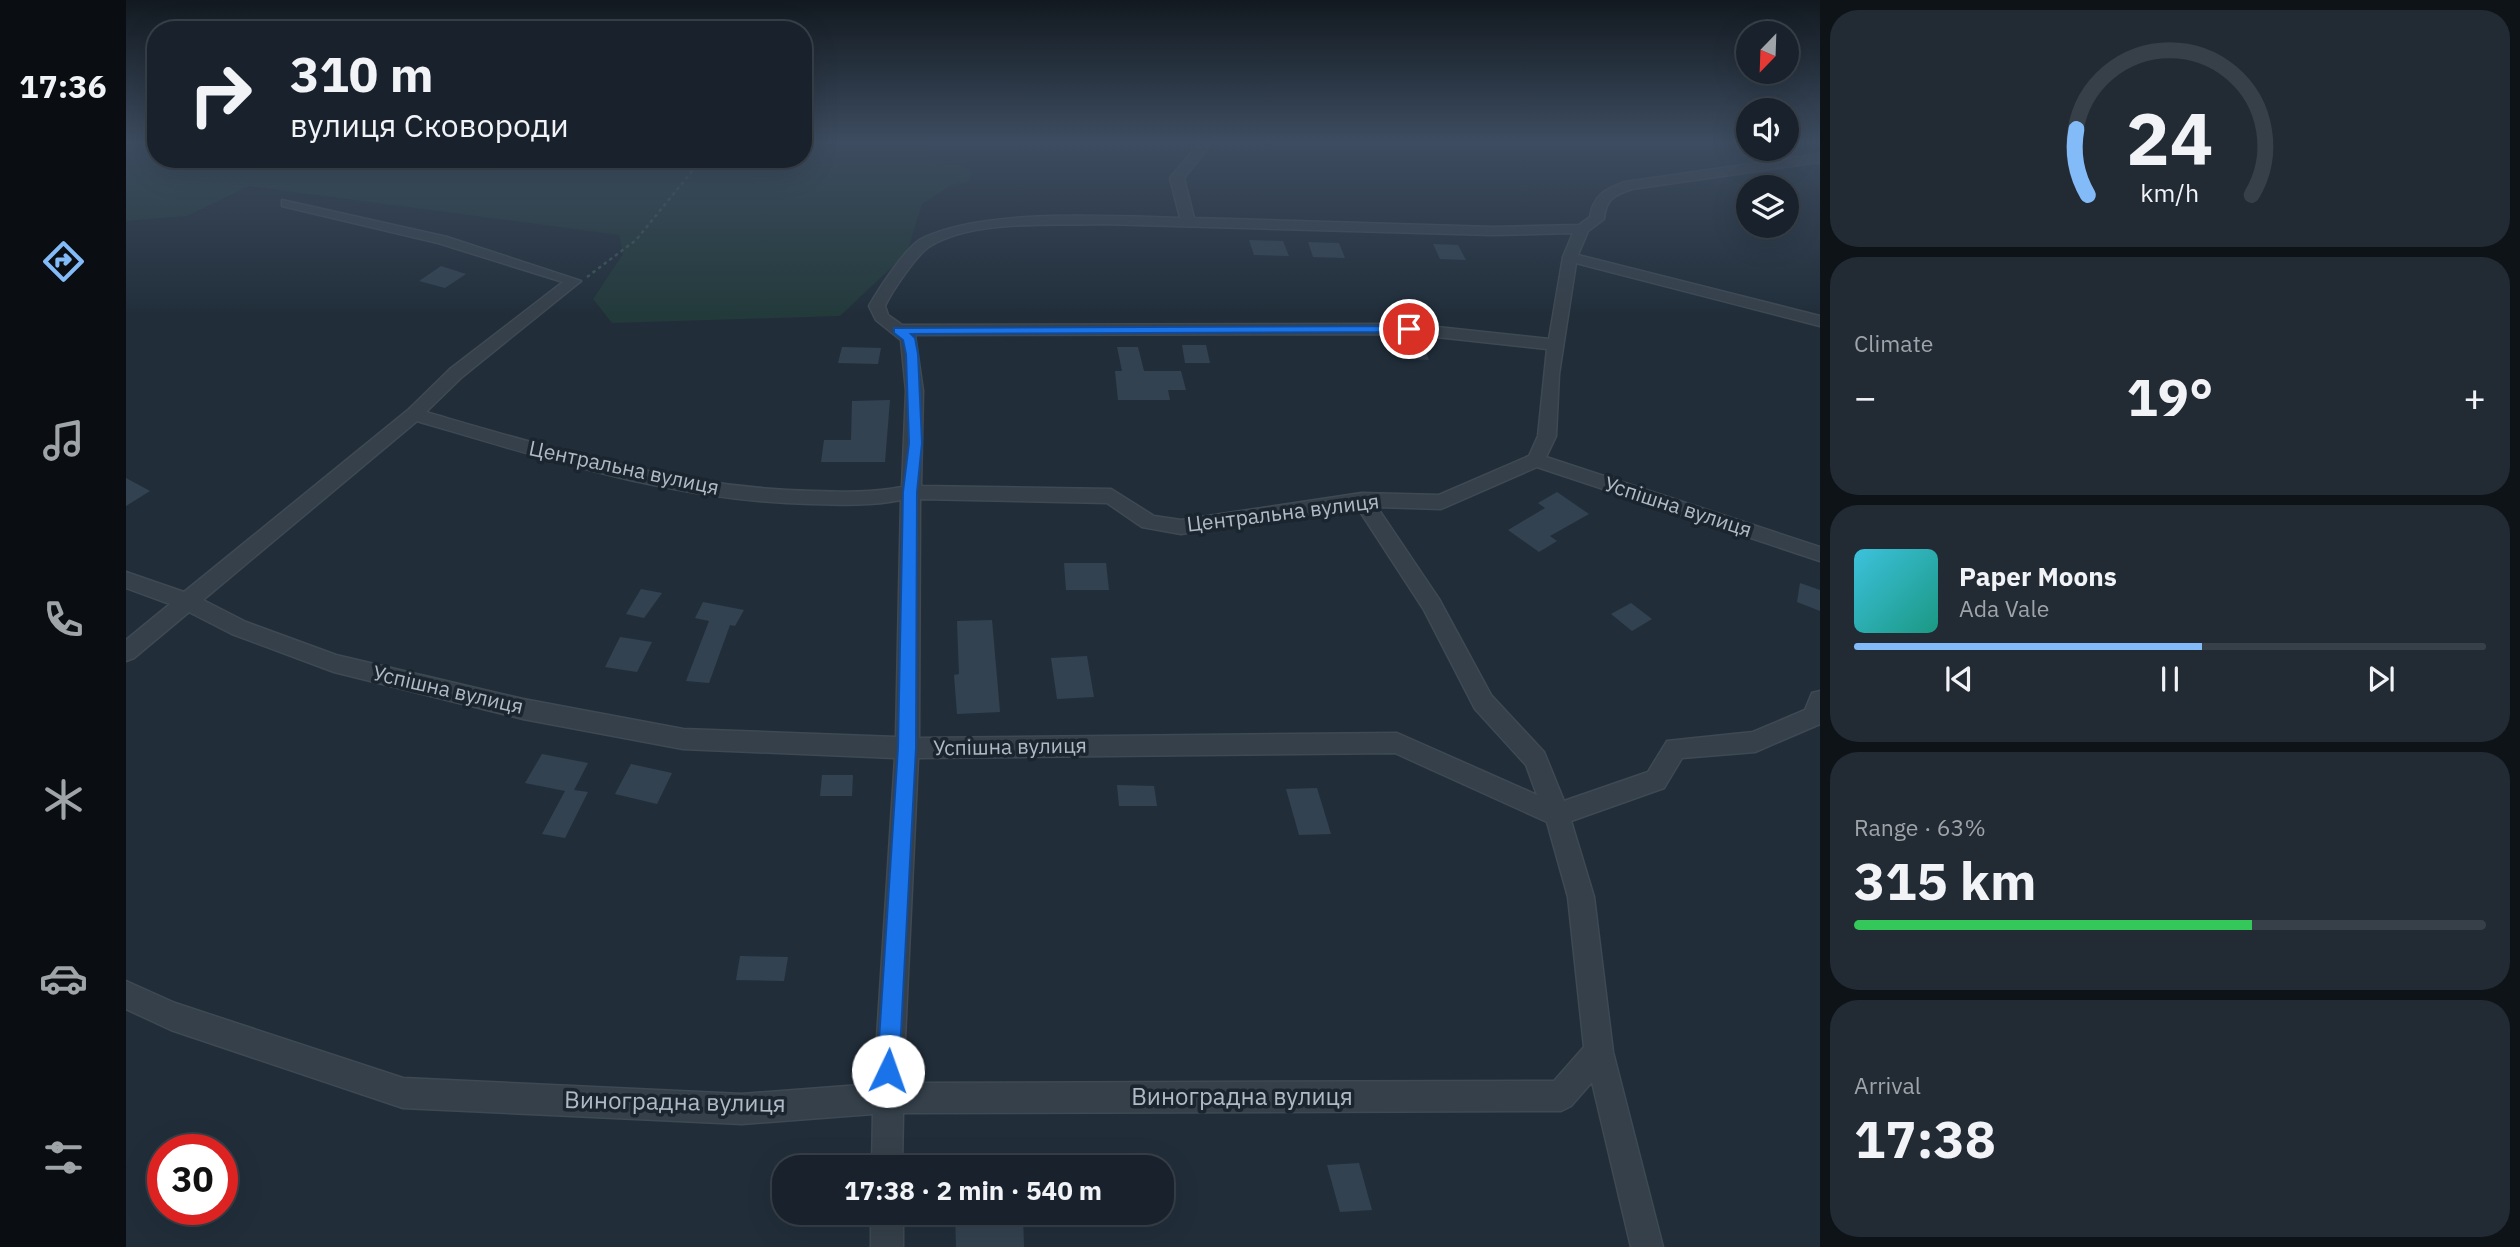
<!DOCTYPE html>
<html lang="en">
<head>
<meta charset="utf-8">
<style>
	:root { --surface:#19222c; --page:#222a34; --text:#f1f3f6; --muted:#9fa4a9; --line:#373f48; --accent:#83bbf8 }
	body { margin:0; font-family:"IBM Plex Sans",sans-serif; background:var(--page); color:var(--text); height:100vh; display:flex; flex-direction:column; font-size:26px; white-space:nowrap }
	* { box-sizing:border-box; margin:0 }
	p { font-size:23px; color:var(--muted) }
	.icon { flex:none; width:38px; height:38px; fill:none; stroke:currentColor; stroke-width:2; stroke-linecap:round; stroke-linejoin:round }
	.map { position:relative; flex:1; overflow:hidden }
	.drawer { display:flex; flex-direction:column; gap:10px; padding:10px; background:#0e1318; width:700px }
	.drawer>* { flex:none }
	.guide { position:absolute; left:21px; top:21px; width:665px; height:147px; border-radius:28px; box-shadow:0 7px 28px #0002,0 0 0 2px var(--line); background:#19222c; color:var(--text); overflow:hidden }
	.needle { width:46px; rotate:203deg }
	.fabs { position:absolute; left:1610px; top:21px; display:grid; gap:14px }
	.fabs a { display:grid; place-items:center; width:63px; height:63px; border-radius:50%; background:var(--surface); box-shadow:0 7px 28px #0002,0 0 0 2px var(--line); font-size:35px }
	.speed { position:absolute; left:21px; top:1134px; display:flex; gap:14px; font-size:35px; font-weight:700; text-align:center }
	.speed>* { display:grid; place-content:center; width:91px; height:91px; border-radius:50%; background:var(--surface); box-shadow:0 7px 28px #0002,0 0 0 2px var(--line); line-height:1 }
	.speed .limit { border:10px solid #d22; background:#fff; color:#111 }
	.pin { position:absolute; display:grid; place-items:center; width:60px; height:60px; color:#fff; margin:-30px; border:4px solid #fff; border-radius:50%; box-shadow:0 2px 7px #0007 }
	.me { position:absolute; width:77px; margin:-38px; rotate:3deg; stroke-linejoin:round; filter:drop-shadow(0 0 5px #0008) }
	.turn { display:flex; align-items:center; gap:24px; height:147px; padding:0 28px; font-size:32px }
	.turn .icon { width:91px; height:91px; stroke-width:2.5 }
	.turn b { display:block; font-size:49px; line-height:60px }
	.big { font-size:52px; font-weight:800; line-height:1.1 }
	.drawer .card { flex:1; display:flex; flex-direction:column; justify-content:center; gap:10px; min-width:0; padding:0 24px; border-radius:28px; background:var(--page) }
	.drawer .dial { align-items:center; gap:0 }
	.dial svg { height:182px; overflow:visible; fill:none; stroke:var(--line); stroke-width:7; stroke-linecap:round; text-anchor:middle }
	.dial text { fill:var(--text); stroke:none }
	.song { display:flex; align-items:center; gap:21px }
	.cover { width:84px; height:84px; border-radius:10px; background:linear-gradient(135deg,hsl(190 70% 55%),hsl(170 70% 35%)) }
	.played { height:7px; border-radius:4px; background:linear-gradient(90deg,var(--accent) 55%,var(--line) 55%) }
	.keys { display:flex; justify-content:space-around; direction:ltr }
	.heat { display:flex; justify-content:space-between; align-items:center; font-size:38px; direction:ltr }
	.charge { height:10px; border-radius:5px; background:linear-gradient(90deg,#34c759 63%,var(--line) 0) }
	.trip { position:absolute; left:646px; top:1155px; width:402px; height:70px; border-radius:28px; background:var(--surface); box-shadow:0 7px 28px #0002,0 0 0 2px var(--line); font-weight:800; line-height:70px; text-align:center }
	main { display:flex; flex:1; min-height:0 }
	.tab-bar { display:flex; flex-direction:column; width:126px; justify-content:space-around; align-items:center; background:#0a0e12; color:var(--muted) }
	.tab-bar .icon { width:49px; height:49px }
	.tab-bar .active { color:var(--accent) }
	.tab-bar b { font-size:32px; color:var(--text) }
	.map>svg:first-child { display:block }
	.green { fill:#233a3b }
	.building { fill:#334250 }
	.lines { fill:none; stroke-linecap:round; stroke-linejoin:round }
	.minor-casing { stroke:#3e4953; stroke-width:3 }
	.path { stroke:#3c5353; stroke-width:2.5; stroke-dasharray:3.5 3.5; stroke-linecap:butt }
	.minor { fill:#35404a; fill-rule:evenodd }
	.route { fill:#1a73e8; stroke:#114b97; stroke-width:2 }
	.labels { text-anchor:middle; stroke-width:7; stroke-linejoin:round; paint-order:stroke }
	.street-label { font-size:21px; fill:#b0bac6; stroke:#1a252f }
	.near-street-label { font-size:24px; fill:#b0bac6; stroke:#1a252f }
</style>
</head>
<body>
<main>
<nav class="tab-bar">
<b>17:36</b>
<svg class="icon active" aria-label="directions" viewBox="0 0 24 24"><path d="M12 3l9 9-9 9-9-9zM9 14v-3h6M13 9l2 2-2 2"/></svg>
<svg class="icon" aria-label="music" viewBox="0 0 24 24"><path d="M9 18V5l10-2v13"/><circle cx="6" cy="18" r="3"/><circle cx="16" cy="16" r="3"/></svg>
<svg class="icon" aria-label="phone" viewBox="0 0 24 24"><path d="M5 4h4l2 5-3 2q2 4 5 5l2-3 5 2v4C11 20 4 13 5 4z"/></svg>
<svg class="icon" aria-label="climate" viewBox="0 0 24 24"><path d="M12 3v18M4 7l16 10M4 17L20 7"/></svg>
<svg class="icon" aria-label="car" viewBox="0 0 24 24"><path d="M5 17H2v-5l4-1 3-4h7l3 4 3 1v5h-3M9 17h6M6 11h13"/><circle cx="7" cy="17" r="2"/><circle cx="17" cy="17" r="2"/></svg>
<svg class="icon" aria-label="filters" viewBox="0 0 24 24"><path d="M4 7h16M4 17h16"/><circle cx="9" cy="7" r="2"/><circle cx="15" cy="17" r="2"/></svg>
</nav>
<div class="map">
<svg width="1694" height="1247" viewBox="0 0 1694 1247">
	<rect width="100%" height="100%" fill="#212e3a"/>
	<!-- green -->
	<path class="green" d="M 0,141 L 30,141 L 30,159 L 677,159 L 677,141 L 800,141 L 797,147 L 808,163 L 831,164 L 845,171 L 842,182 L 826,185 L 796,204 L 781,253 L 714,316 L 486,323 L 467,299 L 497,254 L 493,235 L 123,186 L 61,216 L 0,221 Z"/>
	<!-- building -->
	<path class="building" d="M 1123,240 L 1157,241 L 1163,256 L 1128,255 Z
		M 1182,242 L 1213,243 L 1219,258 L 1187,257 Z
		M 1307,244 L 1332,245 L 1340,260 L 1314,259 Z
		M 315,266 L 340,274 L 319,288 L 293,281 Z
		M 1278,342 L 1297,343 L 1303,360 L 1284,359 Z
		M 1056,345 L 1080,345 L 1084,363 L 1059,363 Z
		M 716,347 L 755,348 L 752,364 L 712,363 Z
		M 991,347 L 1012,347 L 1018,371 L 1055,371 L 1060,390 L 1042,390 L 1044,400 L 992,400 L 989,371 L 996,371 Z
		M 764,400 L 759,462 L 695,462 L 698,440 L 725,440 L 726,401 Z
		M 0,478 L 24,491 L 0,506 Z
		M 1431,492 L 1463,514 L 1424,536 L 1431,541 L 1413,552 L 1382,530 L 1419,508 L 1412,503 Z
		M 938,563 L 980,563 L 983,590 L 940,590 Z
		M 1674,583 L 1694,590 L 1694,611 L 1671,602 Z
		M 515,589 L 536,593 L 518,618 L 500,614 Z
		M 577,602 L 618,610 L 609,626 L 604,625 L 583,683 L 560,681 L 583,621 L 569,618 Z
		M 1505,603 L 1526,619 L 1506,631 L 1485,614 Z
		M 866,620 L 874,712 L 831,714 L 828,675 L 833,674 L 831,621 Z
		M 494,637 L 526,642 L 511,672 L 479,667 Z
		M 961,656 L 968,697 L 931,699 L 925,658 Z
		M 416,754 L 462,763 L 448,790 L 462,792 L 439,838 L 416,834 L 439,791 L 399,783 Z
		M 505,764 L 546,773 L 531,804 L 489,794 Z
		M 696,775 L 727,775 L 726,796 L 694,796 Z
		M 991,785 L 1028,786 L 1031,806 L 993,806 Z
		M 1191,788 L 1205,834 L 1173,835 L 1160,789 Z
		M 614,956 L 662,957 L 658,981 L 610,980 Z
		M 1233,1163 L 1246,1210 L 1214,1212 L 1201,1165 Z
		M 897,1214 L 898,1247 L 830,1247 L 829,1215 Z"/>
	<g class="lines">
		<defs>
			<path id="minor" d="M 1075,141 L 1087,141 L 1058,178 L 1068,218 L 1367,227 L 1453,225 L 1464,217 C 1467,195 1480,189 1499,182 L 1694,154 L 1694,162 L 1506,189 C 1488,195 1480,199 1478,219 L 1462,231 L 1452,255 L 1694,316 L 1694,326 L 1450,263 L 1433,374 L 1430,436 L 1420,457 L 1694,547 L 1694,561 L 1411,467 L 1315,509 L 1251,507 L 1313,599 L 1365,695 L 1418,752 L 1438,801 L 1522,772 L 1541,741 L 1627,732 L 1679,710 L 1686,693 L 1694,691 L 1694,724 L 1629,752 L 1556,758 L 1538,788 L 1445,821 L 1468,897 L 1487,1052 L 1537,1247 L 1505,1247 L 1466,1082 L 1445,1106 L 1435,1111 L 777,1113 L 776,1167 L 746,1167 L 747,1114 L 616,1124 L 277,1108 L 45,1030 L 0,1009 L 0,981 L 49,1003 L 277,1078 L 616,1094 L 748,1084 L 769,758 L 557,749 L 397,719 L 208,672 L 106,634 L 63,612 L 8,658 L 0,661 L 0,640 L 44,604 L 0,588 L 0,572 L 58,592 L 282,410 L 324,369 L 437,282 L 312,243 L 156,206 L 156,200 L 321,237 L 455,281 L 336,377 L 300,412 C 427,449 553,488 686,491 C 717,492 746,493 776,487 L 780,391 L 775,340 L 750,320 L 743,306 C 752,290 780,247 795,239 C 858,208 983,216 1054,218 L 1044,178 ZM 976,224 L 1367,235 L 1447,233 L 1437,257 L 1423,339 L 1283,324 L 776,325 L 762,315 L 759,306 C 766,291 791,254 804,246 C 849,219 925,226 976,224 ZM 1283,334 L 1421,349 L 1412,436 L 1403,456 L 1313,495 L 1236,493 L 1055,520 L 1028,516 L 985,489 L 795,486 L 797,391 L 789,335 ZM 291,421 C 420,459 549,501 685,504 C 716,505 745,506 775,500 L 770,737 L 557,729 L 397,699 L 210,655 L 120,622 L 77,600 ZM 794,499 L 981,503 L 1016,527 L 1055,534 L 1231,507 L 1298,610 L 1349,709 L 1400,765 L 1411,795 L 1271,733 L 793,738 ZM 1269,753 L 1421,822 L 1442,897 L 1458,1047 L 1428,1081 L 777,1083 L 792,758 Z
				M 745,1213 L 777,1213 L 777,1247 L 745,1247 Z"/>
		</defs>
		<!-- minor casing -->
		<use href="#minor" class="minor-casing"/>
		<!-- path -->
		<path class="path" d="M 461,277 L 510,240 L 576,159"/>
		<!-- minor -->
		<use href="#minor" class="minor"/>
	</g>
	<!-- sky -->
	<linearGradient id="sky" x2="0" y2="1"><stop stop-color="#121920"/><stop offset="0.45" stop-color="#3d4c60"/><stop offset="1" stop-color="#3d4c60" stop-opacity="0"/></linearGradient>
	<rect width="1694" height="315" fill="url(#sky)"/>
	<!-- route -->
	<path class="route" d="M 1283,326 L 1289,329 L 1288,332 L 785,334 L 789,338 L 792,354 L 796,443 L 791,492 L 790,748 L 773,1071 L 770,1079 L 762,1082 L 755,1079 L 751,1071 L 772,748 L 777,492 L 783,443 L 780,354 L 777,340 L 768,333 L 768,328 Z"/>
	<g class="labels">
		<!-- street labels -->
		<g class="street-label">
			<text transform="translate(498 468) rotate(12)" y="7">Центральна вулиця</text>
			<text transform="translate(1552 507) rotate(18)" y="7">Успішна вулиця</text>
			<text transform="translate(1157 513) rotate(-7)" y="7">Центральна вулиця</text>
			<text transform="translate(322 690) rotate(13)" y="7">Успішна вулиця</text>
			<text transform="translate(884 747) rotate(-1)" y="7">Успішна вулиця</text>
		</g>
		<!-- near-street labels -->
		<g class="near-street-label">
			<text x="1116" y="1105">Виноградна вулиця</text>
			<text transform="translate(549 1102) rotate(1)" y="8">Виноградна вулиця</text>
		</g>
	</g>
</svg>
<div class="fabs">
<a><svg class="needle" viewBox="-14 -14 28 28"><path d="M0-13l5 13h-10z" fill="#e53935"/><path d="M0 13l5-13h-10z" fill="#9fa4a9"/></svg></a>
<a><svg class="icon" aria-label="sound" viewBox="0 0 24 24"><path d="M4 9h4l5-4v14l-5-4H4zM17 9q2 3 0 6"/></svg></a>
<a><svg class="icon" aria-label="layers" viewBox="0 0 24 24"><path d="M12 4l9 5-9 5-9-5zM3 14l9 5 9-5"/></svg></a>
</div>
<div class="speed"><div class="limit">30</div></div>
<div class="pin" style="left:1283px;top:329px;background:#d93025"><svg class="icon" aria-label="arrive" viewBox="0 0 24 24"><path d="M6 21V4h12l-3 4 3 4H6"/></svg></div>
<svg class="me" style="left:762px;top:1071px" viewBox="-20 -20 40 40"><circle r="19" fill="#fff"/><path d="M0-13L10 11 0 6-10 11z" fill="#1a73e8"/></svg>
<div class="trip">17:38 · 2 min · 540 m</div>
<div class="guide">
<div class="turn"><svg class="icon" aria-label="right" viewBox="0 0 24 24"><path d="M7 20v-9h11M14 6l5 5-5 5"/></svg><div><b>310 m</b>вулиця Сковороди</div></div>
</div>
</div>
<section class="drawer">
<div class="card dial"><svg viewBox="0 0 100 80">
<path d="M14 69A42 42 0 1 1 86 69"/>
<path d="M14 69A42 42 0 0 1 9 40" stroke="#83bbf8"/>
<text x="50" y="56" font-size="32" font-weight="700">24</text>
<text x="50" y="72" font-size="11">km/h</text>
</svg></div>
<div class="card"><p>Climate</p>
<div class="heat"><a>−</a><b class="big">19°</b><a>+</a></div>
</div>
<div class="card">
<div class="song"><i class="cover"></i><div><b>Paper Moons</b><p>Ada Vale</p></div></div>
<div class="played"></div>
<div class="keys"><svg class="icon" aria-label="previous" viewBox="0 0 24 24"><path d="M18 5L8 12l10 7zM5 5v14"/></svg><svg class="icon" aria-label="pause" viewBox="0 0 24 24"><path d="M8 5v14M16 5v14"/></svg><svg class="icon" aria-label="next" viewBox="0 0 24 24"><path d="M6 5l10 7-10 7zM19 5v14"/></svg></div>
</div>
<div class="card"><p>Range · 63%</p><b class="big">315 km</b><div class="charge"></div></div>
<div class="card"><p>Arrival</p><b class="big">17:38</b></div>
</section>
</main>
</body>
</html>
